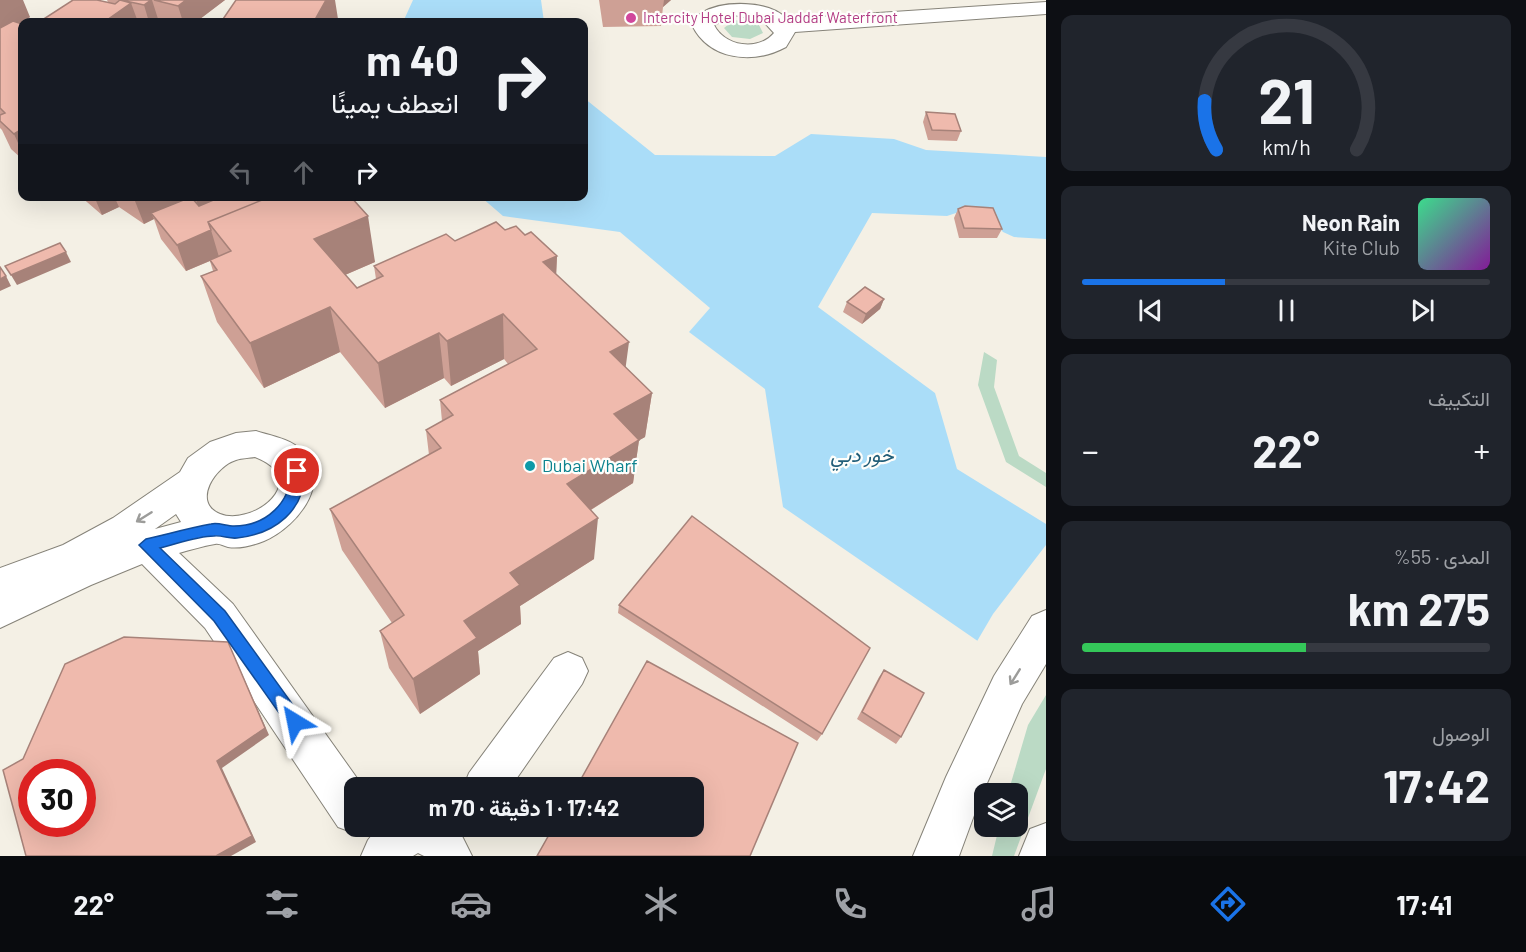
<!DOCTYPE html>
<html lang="ar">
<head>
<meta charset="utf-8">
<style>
	:root { --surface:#171b24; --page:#20242c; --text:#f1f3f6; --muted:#9ea1a6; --line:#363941; --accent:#1a73e8 }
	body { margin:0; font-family:Barlow,Vazirmatn,sans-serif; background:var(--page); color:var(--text); direction:rtl; height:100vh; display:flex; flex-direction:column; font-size:22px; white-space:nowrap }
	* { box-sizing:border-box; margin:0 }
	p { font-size:20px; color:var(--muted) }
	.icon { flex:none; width:33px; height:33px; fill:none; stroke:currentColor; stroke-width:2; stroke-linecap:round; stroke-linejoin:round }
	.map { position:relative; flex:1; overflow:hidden; direction:ltr }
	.panel { display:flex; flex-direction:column; gap:15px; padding:15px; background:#0d0f14; width:480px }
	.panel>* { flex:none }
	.guide { position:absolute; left:18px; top:18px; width:570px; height:183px; border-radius:12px; box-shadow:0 6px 24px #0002; direction:rtl; background:#171b24; color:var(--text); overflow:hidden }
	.tools { position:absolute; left:974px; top:783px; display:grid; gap:12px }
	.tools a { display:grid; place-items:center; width:54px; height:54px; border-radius:12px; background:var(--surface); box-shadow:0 6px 24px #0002; font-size:30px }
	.speed { position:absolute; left:18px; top:759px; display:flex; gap:12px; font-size:30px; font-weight:700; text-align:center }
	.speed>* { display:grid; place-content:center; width:78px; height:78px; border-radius:50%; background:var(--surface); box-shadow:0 6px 24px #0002; line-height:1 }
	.speed .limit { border:9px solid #d22; background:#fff; color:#111 }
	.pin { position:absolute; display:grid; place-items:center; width:51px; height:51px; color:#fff; margin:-26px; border:3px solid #fff; border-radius:50%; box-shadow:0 2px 6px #0007 }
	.me { position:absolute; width:66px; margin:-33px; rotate:325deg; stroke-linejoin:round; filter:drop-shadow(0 0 4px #0008) }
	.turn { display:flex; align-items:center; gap:21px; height:126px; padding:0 30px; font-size:27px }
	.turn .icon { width:78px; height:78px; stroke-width:2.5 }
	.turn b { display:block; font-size:42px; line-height:51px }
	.lanes { display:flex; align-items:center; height:57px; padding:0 30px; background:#0003; justify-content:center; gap:30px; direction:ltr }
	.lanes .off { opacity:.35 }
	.big { font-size:45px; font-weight:700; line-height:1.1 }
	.panel .card { flex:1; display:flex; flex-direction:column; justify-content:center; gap:9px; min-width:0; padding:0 21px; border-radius:12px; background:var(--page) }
	.panel .dial { align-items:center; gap:0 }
	.dial svg { height:156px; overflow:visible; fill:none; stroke:var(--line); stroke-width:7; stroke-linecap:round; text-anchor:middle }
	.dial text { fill:var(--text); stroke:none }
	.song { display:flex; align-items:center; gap:18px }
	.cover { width:72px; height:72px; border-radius:9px; background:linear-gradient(135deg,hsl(150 70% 55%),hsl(290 70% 35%)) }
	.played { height:6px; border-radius:3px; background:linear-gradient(90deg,var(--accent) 35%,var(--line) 35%) }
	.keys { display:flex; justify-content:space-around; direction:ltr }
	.heat { display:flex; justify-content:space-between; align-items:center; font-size:33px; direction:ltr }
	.charge { height:9px; border-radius:4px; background:linear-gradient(90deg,#34c759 55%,var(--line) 0) }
	.trip { position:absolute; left:344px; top:777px; width:360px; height:60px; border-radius:12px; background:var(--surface); box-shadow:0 6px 24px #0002; font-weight:700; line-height:60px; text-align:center; direction:rtl }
	.tabs { display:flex; height:96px; justify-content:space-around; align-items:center; background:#090b0e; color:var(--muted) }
	.tabs .icon { width:42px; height:42px }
	.tabs .on { color:var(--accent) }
	.tabs b { font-size:27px; color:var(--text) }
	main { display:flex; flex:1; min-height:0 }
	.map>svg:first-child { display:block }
	.green { fill:#bbdac5 }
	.water { fill:#aaddf8 }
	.pier { fill:#f4f0e5 }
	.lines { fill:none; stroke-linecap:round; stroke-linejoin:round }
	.minor-casing { stroke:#868379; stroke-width:2 }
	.minor { fill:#fff; fill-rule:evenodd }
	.wall { fill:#cea095 }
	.shaded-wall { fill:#a78279 }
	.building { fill:#efbaad; stroke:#a78279; stroke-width:1.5; fill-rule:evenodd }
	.oneway { stroke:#9c9c9a }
	.route { fill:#1a73e8; stroke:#114b97; stroke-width:1.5 }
	.hotel-dot { fill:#d1479c; stroke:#fefefb; stroke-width:2 }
	.culture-dot { fill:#0f9aa8; stroke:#fefefb; stroke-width:2 }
	.labels { text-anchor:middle; stroke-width:4.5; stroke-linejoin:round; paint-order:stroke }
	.far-hotel-label { font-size:15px; fill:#b23c85; stroke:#fefefb; text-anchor:start }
	.culture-label { font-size:18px; fill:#0d838f; stroke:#fefefb; text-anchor:start }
	.water-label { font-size:20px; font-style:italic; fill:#205d78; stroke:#fefefb }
</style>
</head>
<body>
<main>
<section class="panel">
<div class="card dial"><svg viewBox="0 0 100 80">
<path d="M14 69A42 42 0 1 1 86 69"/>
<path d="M14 69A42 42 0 0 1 8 44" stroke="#1a73e8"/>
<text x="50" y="56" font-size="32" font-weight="700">21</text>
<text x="50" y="72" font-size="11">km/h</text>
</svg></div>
<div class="card">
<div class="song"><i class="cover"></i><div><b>Neon Rain</b><p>Kite Club</p></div></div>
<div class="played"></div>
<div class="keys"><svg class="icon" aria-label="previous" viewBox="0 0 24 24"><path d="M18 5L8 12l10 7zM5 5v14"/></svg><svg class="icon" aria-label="pause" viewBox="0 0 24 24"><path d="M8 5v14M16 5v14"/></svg><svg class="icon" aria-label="next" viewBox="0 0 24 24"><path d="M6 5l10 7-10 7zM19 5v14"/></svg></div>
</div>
<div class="card"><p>التكييف</p>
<div class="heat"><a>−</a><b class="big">22°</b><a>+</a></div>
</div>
<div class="card"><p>المدى · 55%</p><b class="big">275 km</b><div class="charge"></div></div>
<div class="card"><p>الوصول</p><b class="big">17:42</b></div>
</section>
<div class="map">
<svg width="1046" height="856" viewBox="0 0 1046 856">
	<rect width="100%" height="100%" fill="#f4f0e5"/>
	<!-- green -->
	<path class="green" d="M 734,20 L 758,23 L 763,33 L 750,39 L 732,37 L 724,28 Z
		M 984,352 L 997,360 L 994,387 L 1019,456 L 1046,473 L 1046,487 L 1006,462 L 978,385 Z
		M 1046,695 L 1046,769 L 1014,856 L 992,856 L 999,827 L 1017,826 L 1017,794 L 1008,793 L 1028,725 Z"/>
	<!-- water -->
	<path class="water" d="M 413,0 L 541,0 L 544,22 L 403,22 Z
		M 584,98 L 655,155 L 775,156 L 811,134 L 894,139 L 926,150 L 1046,157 L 1046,239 L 1014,237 L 1003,232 L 997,225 L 962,211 L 947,216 L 872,213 L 818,307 L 935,393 L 957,469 L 1046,524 L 1046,688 L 783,507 L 765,389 L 689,332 L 710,308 L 620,232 L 503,216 L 481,197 L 584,196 Z"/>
	<!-- pier -->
	<path class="pier" d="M 1046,545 L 1046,691 L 976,643 L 993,614 Z"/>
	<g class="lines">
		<defs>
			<path id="minor" d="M 1046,2 L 1046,14 L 795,32 L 786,47 C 753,65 709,60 692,25 C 695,22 697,16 701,13 C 723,0 769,0 787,19 ZM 734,15 L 763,21 L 774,33 C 758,52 724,46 714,25 Z
				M 256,431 C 268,435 285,438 295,445 C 338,476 299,526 264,541 C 254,545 239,549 228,547 C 223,546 220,543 215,544 C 203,546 190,550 179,553 L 233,604 L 364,788 L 354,788 L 354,826 L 370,826 L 354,833 L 338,827 L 205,628 L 142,564 L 91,585 L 0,628 L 0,568 L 63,545 L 113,518 L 180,472 L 188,458 L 210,442 L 236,433 ZM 255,457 C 314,480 252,527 220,514 C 191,502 216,466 236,460 C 242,458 249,458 255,457 ZM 176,514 L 181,522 L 155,529 Z
				M 1046,610 L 1046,664 L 1022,704 L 980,799 L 959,856 L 913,856 L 946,777 L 994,676 L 1032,616 Z
				M 568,652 L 582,658 L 588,671 L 582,684 L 510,788 L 463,788 L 469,773 L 554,658 Z
				M 1046,823 L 1046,856 L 1019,856 L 1030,829 Z
				M 379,826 L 457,826 L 472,856 L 424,856 L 418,853 L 413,856 L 361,856 L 368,840 Z"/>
		</defs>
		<!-- minor casing -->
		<use href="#minor" class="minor-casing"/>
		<!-- minor -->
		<use href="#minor" class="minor"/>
	</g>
	<!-- wall -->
	<path class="wall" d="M 0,0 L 30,17 L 20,24 L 22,24 L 22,159 L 11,149 L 2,130 L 0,128 Z
		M 107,0 L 225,0 L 196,22 L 39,22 L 108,2 Z
		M 599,0 L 671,0 L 663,7 L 661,26 L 603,27 Z
		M 926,112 L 961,131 L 957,141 L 928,140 L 923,122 Z
		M 80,196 L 350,196 L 375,262 L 345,275 L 357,288 L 376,279 L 374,266 L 455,241 L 505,230 L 525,235 L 557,256 L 556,274 L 626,368 L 652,393 L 645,437 L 639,440 L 633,483 L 591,510 L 594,559 L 520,606 L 521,624 L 478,651 L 480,674 L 420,714 L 389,668 L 380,631 L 392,623 L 342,550 L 330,509 L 429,455 L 426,430 L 442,421 L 440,400 L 508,364 L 504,359 L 451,386 L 444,378 L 385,408 L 340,352 L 264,388 L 217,322 L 201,276 L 213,271 L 210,261 L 186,271 L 161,239 L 154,219 L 144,224 L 119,207 L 102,215 Z
		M 958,209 L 1002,229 L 997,238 L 959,238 L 954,218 Z
		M 884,299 L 880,309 L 862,324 L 843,312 L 847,302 Z
		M 619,605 L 822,734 L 817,741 L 618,613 Z
		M 884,670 L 901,737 L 896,744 L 857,719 L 879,677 Z"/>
	<!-- shaded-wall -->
	<path class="shaded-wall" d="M 0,0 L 23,0 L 30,17 L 0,37 Z
		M 151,0 L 152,0 L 159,22 L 149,22 L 144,5 Z
		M 186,0 L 225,0 L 196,22 L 183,22 L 178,6 Z
		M 326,0 L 335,0 L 338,19 L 336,22 L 317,22 L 316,18 Z
		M 664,0 L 671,0 L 663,7 Z
		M 131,3 L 138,22 L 104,22 Z
		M 22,129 L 22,152 L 14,134 Z
		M 94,196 L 114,196 L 119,207 L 102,215 Z
		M 133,196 L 177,196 L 180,205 L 151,213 L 154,219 L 144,224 Z
		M 195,196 L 251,196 L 203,222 Z
		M 291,196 L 305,196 L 309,217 Z
		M 368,216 L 375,262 L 324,284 L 314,239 Z
		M 211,230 L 219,257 L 186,271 L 177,245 Z
		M 66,252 L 71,262 L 17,285 L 11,275 Z
		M 557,256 L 555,301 L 543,262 Z
		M 6,276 L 11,286 L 0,291 L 0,279 Z
		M 884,299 L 880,309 L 862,324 L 866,314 Z
		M 330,307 L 340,352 L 264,388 L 250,343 Z
		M 503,314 L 504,359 L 451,386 L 447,341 Z
		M 439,333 L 444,378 L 385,408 L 378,363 Z
		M 629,342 L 623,387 L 610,352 Z
		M 652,393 L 645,437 L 609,458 L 614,414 Z
		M 639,440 L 633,483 L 565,526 L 567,484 Z
		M 598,518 L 594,559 L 520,606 L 521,624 L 478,651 L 480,674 L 420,714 L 413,679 L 464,621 L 510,573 Z
		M 228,642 L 269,735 L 222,768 L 256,842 L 231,856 L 216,856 L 217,761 Z"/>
	<!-- building -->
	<path class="building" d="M 73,0 L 97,0 L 115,4 L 120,0 L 131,3 L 104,22 L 39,22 Z
		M 121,0 L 151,0 L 144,5 Z
		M 154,0 L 186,0 L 178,6 Z
		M 236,0 L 326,0 L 316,18 L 325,19 L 323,22 L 221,22 Z
		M 13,21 L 22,24 L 22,129 L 14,134 L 0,121 L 0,115 L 5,113 L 0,108 L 0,28 Z
		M 926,112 L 955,114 L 961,131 L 932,130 Z
		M 223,196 L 272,196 L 208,222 L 211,230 L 177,245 L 151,213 L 191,197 L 199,206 Z
		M 272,196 L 291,196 L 294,200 L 303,196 L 350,196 L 368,216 L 314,239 L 357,288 L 383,276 L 374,266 L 446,234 L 455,241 L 496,222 L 505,230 L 516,226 L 525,235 L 531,232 L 557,256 L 543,262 L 629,342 L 610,352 L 652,393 L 614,414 L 639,440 L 567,484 L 598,518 L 510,573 L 520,585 L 464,621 L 477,638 L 413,679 L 380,631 L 404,615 L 330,509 L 441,448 L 426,430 L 453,415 L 440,400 L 537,349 L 503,314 L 447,341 L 439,333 L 378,363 L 330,307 L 250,343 L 201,276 L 217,270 L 210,260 L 231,251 L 208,222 Z
		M 965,206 L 993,208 L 1002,229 L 964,228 L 958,209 Z
		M 60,243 L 66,252 L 11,275 L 5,266 Z
		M 0,267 L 6,276 L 0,279 Z
		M 865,287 L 884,299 L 866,314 L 847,302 Z
		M 692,516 L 870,648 L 822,734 L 619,605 Z
		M 124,637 L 228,642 L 265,728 L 217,761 L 252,836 L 216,856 L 26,856 L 3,770 L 23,759 L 65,664 ZM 32,772 L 82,772 L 82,824 L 32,824 Z
		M 647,661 L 798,743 L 750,856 L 537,856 L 554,826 L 693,826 L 693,788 L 576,788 Z
		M 884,670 L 924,693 L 901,737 L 862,712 Z"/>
	<!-- one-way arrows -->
	<defs><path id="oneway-shaft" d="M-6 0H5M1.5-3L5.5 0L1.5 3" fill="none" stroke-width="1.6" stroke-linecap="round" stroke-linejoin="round" transform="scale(1.5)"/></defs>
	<g class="oneway">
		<use href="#oneway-shaft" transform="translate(144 517) rotate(148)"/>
		<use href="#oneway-shaft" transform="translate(1015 677) rotate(122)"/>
	</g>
	<!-- route -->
	<path class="route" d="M 297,465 L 304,471 C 306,510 275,534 237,538 C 229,539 222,535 214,536 C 197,536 177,544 160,548 L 225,611 L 301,716 L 303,722 L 301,727 L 295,730 L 289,727 L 214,621 L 139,545 L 146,539 C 168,534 189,528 211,524 C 218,522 226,526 234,526 C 266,526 292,502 290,471 Z"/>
	<!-- markers -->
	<circle class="hotel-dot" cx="631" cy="18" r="6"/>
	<circle class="culture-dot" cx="530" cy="466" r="6"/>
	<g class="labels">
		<!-- far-hotel labels -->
		<g class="far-hotel-label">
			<text x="643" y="23">Intercity Hotel Dubai Jaddaf Waterfront</text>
		</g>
		<!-- culture labels -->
		<g class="culture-label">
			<text x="542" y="472">Dubai Wharf</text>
		</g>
		<!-- water labels -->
		<g class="water-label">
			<text x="862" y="462">خور دبي</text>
		</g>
	</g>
</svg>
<div class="tools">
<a><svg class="icon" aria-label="layers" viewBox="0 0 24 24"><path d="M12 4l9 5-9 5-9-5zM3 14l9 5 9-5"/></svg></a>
</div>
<div class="speed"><div class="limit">30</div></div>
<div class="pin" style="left:297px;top:471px;background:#d93025"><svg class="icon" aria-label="arrive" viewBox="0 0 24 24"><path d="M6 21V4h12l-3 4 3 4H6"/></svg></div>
<svg class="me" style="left:295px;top:722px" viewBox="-20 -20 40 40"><path d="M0-17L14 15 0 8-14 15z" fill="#1a73e8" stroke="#fff" stroke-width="4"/></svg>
<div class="trip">17:42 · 1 دقيقة · 70 m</div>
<div class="guide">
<div class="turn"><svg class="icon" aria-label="right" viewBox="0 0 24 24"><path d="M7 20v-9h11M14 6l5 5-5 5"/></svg><div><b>40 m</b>انعطف يمينًا</div></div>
<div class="lanes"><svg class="icon off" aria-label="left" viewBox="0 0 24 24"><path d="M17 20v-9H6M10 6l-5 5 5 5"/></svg><svg class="icon off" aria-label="ahead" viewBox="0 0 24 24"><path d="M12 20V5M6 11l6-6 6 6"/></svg><svg class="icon" aria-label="right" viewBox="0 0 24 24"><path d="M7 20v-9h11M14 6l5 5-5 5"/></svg></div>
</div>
</div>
</main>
<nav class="tabs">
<b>17:41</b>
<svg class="icon on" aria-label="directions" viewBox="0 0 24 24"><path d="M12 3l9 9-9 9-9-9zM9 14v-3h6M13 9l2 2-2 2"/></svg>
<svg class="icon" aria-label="music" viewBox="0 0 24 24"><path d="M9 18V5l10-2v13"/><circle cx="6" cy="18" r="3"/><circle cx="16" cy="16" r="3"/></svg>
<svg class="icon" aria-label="phone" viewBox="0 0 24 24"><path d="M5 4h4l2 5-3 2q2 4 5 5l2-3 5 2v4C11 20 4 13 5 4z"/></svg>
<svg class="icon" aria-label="climate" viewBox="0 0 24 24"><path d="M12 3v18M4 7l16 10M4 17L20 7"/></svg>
<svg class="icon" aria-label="car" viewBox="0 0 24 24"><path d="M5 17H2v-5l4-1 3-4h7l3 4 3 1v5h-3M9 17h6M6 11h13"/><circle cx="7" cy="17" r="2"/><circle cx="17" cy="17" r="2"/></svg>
<svg class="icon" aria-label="filters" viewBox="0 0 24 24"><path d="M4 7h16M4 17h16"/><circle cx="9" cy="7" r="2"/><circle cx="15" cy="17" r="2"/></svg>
<b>22°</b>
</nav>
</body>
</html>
